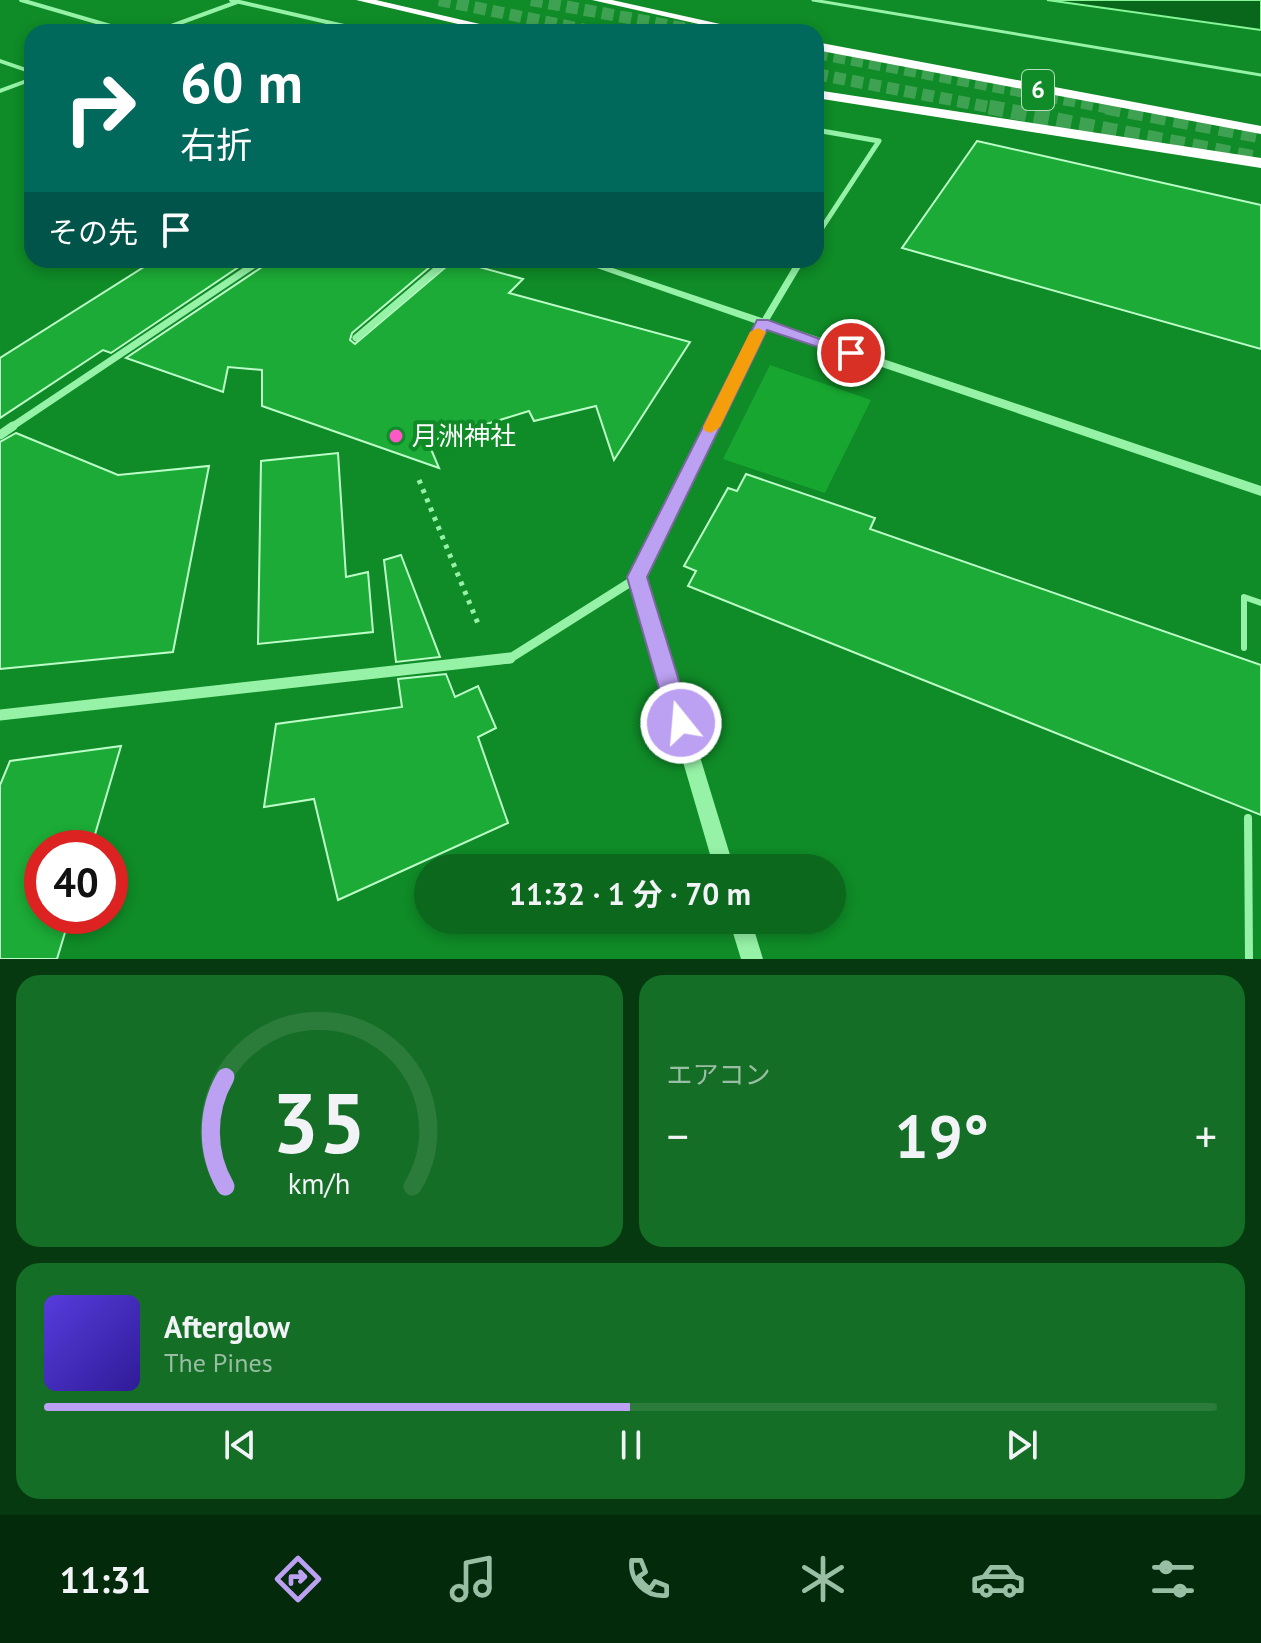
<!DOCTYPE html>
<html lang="ja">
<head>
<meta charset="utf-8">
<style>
	:root { --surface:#0b681d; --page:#146e26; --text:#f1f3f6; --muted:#9abea4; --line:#2b7b3b; --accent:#bca0f2 }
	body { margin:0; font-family:"PT Sans","Noto Sans JP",sans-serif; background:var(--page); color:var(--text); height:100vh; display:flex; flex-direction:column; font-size:30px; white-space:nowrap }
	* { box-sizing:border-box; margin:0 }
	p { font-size:26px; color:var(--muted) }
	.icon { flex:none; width:44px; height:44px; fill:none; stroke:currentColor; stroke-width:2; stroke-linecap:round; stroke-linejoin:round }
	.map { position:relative; height:959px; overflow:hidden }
	.panel { display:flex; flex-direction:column; gap:16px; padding:16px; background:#063910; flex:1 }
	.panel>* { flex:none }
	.guide { position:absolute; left:24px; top:24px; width:800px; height:244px; border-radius:24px; box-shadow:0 4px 12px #0003; background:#00695c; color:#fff; overflow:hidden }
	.speed { position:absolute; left:24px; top:830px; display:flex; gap:16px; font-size:40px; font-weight:700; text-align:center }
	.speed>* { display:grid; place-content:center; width:104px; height:104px; border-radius:50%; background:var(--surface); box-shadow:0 4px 12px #0003; line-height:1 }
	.speed .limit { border:12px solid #d22; background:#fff; color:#111 }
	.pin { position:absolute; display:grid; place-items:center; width:68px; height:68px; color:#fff; margin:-34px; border:4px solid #fff; border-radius:50%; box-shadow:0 2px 8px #0007 }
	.me { position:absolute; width:88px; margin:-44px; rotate:343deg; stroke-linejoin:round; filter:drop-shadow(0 0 6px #0008) }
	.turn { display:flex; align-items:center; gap:28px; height:168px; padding:0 24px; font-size:36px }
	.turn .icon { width:104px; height:104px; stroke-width:2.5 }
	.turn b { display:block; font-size:56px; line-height:68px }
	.then { display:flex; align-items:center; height:76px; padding:0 24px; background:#0003; gap:16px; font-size:30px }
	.big { font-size:60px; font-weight:700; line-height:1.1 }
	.panel .card { flex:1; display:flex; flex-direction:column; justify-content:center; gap:12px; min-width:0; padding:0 28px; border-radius:24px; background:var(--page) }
	.panel .dial { align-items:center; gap:0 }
	.dial svg { height:208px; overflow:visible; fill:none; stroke:var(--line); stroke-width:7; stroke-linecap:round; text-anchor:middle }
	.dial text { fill:var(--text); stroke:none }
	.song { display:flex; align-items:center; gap:24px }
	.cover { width:96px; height:96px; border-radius:12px; background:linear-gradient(135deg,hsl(250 70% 55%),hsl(250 70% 35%)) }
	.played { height:8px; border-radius:4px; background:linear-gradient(90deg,var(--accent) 50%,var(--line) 50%) }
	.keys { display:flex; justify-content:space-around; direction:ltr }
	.heat { display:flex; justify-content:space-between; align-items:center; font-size:44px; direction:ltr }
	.panel .tiles { flex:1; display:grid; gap:16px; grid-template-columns:1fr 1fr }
	.card:last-child { grid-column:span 2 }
	.trip { position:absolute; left:414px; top:854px; width:432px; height:80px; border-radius:40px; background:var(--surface); box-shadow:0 4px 12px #0003; font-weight:700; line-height:80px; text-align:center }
	.tab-bar { display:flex; height:128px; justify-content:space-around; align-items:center; background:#042a0c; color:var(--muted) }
	.tab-bar .icon { width:56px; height:56px }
	.tab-bar .selected { color:var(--accent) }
	.tab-bar b { font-size:36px; color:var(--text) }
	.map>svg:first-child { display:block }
	.green { fill:#17a630 }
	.water { fill:#09671c; stroke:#86f699; stroke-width:2 }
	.building { fill:#1cab36; stroke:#bcfdc8; stroke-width:2 }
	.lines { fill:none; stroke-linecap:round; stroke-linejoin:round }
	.motorway-tunnel-far1 { stroke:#3fa252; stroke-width:12; stroke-dasharray:12 6; stroke-linecap:butt }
	.motorway-tunnel { stroke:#3fa252; stroke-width:15; stroke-dasharray:15 8; stroke-linecap:butt }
	.path { stroke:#95f2a6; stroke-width:5; stroke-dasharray:4 6; stroke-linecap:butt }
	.service-far1 { stroke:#95f2a6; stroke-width:6 }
	.service { stroke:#95f2a6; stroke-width:8 }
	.pedestrian { stroke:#95f2a6; stroke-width:3 }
	.minor-far4 { stroke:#95f2a6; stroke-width:4 }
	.minor-far3 { stroke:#95f2a6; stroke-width:5 }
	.minor-far2 { stroke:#95f2a6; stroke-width:7 }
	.minor-far1 { stroke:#95f2a6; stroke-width:9 }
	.minor { stroke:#95f2a6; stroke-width:11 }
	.tertiary { fill:#95f2a6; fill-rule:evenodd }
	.motorway { fill:#fff; fill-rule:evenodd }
	.route { fill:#bca0f2; stroke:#7a689d; stroke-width:2 }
	.slow { fill:#f59e0b }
	.poi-dot { fill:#ff57c6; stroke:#0f8b27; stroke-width:3 }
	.labels { text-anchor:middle; stroke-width:8; stroke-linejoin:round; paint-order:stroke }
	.shield { fill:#0f8b27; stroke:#b7dcbe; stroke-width:2 }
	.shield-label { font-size:24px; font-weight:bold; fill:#fff }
	.poi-label { font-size:26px; fill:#fff; stroke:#0f8b27; text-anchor:start }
</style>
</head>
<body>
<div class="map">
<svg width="1261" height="959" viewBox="0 0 1261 959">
	<rect width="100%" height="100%" fill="#0f8b27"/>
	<!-- green -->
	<path class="green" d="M 770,365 L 871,400 L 825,493 L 723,459 Z"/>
	<!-- water -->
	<path class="water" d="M 1047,0 L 1261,0 L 1261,30 Z"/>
	<!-- building -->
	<path class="building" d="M 977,141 L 1261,205 L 1261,349 L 902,248 Z
		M 155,260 L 249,260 L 111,353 L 103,350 L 0,418 L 0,358 Z
		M 267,260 L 438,260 L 352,333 L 350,340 L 355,344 L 454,260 L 523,279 L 509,293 L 690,342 L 614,460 L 596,406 L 534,421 L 529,411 L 428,442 L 439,468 L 262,406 L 262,370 L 228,367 L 223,392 L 126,358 L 265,265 Z
		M 16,433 L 118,475 L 209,466 L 173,652 L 0,669 L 0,442 Z
		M 338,453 L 346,577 L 368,572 L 373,632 L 258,644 L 261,461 Z
		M 746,474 L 875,518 L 870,529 L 1261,665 L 1261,815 L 688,586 L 696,571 L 684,566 L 728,488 L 737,491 Z
		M 401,555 L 440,657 L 396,662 L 384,560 Z
		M 446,674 L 455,697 L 478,686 L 496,728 L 478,737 L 508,823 L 338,900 L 314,799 L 264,807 L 276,724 L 402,707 L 398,679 Z
		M 121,746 L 91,848 L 42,848 L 42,916 L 70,916 L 57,959 L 0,959 L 0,785 L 10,761 Z"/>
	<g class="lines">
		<!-- motorway-tunnel-far1 -->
		<path class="motorway-tunnel-far1" d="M 439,0 L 596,32
			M 531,0 L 705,32
			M 816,53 L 1116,109
			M 816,74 L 999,109"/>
		<!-- motorway-tunnel -->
		<path class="motorway-tunnel" d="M 989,107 L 1261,159
			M 1106,107 L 1261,136"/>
		<!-- path -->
		<path class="path" d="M 419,480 L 479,626"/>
		<!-- service-far1 -->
		<path class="service-far1" d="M 1244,648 L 1244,597 L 1261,603"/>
		<!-- service -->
		<path class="service" d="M 1248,818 L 1249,959"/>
		<!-- pedestrian -->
		<path class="pedestrian" d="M 813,0 L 1261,75"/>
		<!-- minor-far4 -->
		<path class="minor-far4" d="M 21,0 L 131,32
			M 231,0 L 370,32
			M 155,32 L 237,2
			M 0,91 L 32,79"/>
		<!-- minor-far3 -->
		<path class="minor-far3" d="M 816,130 L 879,141 L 816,237"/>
		<!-- minor-far2 -->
		<path class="minor-far2" d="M 763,324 L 801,260
			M 356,338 L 448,260
			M 10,428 L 261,260"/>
		<!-- minor-far1 -->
		<path class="minor-far1" d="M 0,435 L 13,426
			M 496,660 L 509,659 L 637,578"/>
		<!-- minor -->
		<path class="minor" d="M 0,715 L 510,658"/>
		<!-- tertiary -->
		<path class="tertiary" d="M 0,59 L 32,70 L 32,74 L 0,63 Z
			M 574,260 L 589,260 L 1261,486 L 1261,496 L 767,328 L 645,577 L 734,868 L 714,868 L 629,577 L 757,324 Z
			M 729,920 L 751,920 L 763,959 L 741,959 Z"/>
		<!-- motorway -->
		<path class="motorway" d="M 356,0 L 376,0 L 514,32 L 492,32 Z
			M 592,0 L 612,0 L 756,32 L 734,32 Z
			M 816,42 L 1261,126 L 1261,134 L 816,50 Z
			M 816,90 L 1261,158 L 1261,168 L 816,98 Z"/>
	</g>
	<!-- route -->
	<path class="route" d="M 757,320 L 768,320 L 858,353 L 851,358 L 767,330 L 647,577 L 692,723 L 689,730 L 681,734 L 673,730 L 669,723 L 627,577 Z"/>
	<!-- slow -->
	<path class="slow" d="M 758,328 L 766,332 L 720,427 L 711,433 L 705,431 L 703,427 L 750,332 Z"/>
	<!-- markers -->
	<circle class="poi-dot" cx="396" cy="436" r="8"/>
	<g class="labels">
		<!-- shield labels -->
		<rect class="shield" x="1022" y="70" width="32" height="40" rx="6"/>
		<g class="shield-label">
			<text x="1038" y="98">6</text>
		</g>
		<!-- poi labels -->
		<g class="poi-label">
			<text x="412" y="445">月洲神社</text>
		</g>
	</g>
</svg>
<div class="speed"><div class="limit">40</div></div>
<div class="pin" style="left:851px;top:353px;background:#d93025"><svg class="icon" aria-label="arrive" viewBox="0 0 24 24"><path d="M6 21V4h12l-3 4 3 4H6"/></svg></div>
<svg class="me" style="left:681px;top:723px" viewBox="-20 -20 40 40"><circle r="17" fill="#bca0f2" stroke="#fff" stroke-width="3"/><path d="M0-11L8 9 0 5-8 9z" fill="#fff"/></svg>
<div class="trip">11:32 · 1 分 · 70 m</div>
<div class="guide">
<div class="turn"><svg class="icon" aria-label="right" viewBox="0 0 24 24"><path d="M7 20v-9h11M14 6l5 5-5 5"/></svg><div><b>60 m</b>右折</div></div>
<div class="then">その先<svg class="icon" aria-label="arrive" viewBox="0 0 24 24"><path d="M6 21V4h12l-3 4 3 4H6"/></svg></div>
</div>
</div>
<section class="panel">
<div class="tiles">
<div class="card dial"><svg viewBox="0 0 100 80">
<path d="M14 69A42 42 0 1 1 86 69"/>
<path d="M14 69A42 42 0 0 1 14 27" stroke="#bca0f2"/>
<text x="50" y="56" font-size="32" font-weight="700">35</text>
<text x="50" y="72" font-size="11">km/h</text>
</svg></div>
<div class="card"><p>エアコン</p>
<div class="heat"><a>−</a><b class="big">19°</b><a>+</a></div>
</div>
<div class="card">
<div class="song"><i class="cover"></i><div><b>Afterglow</b><p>The Pines</p></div></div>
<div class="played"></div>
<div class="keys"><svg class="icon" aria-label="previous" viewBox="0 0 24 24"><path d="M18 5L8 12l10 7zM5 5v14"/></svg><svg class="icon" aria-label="pause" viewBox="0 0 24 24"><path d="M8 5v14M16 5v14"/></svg><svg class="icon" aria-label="next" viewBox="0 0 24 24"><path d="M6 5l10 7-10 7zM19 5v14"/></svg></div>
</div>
</div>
</section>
<nav class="tab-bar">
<b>11:31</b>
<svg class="icon selected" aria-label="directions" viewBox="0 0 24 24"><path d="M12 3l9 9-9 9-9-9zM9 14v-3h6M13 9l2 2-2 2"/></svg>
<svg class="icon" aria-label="music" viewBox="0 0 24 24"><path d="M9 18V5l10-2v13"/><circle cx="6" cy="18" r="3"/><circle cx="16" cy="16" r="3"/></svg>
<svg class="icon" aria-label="phone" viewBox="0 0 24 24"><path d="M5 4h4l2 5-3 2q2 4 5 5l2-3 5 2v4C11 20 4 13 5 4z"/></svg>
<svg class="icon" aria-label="climate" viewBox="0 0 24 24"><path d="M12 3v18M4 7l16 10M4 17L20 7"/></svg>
<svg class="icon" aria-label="car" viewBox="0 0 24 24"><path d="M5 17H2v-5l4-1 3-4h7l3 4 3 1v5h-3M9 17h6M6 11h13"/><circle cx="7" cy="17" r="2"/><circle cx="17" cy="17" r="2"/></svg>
<svg class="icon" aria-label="filters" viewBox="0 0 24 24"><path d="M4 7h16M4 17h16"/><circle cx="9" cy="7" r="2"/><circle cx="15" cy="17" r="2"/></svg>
</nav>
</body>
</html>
